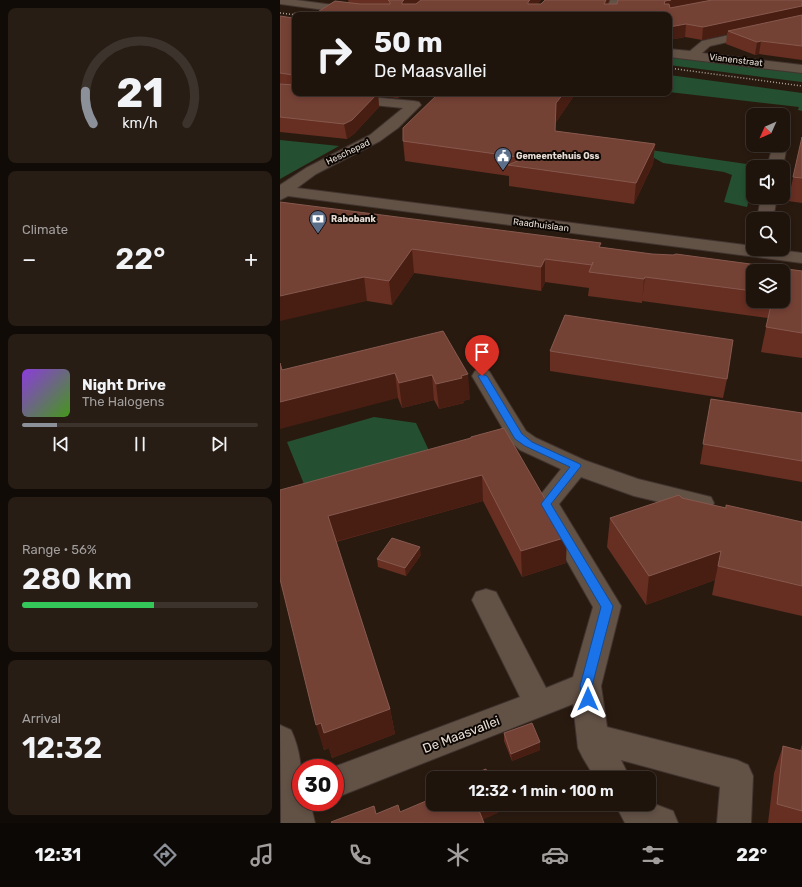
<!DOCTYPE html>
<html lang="en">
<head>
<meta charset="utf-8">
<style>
	:root { --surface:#1f140c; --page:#271d15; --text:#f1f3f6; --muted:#a19e9d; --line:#3c332d; --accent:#8c9099 }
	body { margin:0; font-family:Rubik,sans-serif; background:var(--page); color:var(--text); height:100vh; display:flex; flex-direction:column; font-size:15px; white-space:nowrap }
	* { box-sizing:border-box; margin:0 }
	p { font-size:13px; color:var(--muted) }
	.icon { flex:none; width:22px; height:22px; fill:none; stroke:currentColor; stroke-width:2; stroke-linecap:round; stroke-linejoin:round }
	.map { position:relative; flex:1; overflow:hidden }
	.side { display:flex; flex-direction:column; gap:8px; padding:8px; background:#110b07; width:280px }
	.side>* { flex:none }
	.hud { position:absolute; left:12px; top:12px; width:380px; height:84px; border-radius:8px; box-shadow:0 2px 6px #0003,0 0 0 1px var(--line); background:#1f140c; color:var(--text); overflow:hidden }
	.needle { width:26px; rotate:225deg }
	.tools { position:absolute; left:466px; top:108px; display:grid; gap:8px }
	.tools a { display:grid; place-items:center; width:44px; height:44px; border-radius:8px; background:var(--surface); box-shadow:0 2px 6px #0003,0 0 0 1px var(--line); font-size:20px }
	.speed { position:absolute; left:12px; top:759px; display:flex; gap:8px; font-size:20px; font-weight:700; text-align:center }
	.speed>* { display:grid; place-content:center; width:52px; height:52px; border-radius:50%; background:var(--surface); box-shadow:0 2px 6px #0003,0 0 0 1px var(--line); line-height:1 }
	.speed .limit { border:6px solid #d22; background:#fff; color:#111 }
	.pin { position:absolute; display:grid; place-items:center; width:34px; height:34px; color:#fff; margin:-41px -17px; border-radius:50% 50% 50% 0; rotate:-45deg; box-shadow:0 0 4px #0007 }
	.pin .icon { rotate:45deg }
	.me { position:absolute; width:44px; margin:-22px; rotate:0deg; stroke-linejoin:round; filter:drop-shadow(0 0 3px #0008) }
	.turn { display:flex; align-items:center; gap:14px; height:84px; padding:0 16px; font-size:18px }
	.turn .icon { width:52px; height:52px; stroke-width:2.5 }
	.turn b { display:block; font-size:28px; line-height:34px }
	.big { font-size:30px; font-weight:600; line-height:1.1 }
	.side .widget { flex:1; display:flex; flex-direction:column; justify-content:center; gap:6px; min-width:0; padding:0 14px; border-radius:8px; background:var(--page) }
	.side .dial { align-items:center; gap:0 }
	.dial svg { height:104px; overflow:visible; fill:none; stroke:var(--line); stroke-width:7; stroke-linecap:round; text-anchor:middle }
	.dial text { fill:var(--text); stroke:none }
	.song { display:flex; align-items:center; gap:12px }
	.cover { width:48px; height:48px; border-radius:6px; background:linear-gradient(135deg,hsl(270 70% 55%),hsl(100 70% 35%)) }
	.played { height:4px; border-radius:2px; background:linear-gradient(90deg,var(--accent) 15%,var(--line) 15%) }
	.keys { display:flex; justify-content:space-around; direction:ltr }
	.heat { display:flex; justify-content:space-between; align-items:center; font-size:22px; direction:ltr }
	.charge { height:6px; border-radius:3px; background:linear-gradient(90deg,#34c759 56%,var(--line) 0) }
	.trip { position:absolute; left:146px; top:771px; width:230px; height:40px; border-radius:8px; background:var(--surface); box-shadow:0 2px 6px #0003,0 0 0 1px var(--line); font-weight:600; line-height:40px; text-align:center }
	.tab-bar { display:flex; height:64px; justify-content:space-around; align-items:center; background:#0c0805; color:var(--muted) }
	.tab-bar .icon { width:28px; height:28px }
	.tab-bar .active { color:var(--accent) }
	.tab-bar b { font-size:18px; color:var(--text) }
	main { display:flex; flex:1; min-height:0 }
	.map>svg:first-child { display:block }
	.green { fill:#245031 }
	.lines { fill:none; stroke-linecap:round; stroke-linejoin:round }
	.minor-casing { stroke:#40342f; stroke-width:2 }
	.minor { fill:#625145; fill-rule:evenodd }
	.rail { stroke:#afa49b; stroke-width:1.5; stroke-dasharray:1 2; stroke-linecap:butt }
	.wall { fill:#672e22; fill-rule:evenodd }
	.shaded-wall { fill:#481e13 }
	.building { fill:#744135; stroke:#86594e }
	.route { fill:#1a73e8; stroke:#114b97 }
	.labels { text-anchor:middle; stroke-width:4; stroke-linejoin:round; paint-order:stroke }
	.far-street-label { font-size:9px; fill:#e6dcd4; stroke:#0d0704 }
	.far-poi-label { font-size:9px; font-weight:bold; fill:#e6dcd4; stroke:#0d0704; text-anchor:start }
	.near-street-label { font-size:13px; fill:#e6dcd4; stroke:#0d0704 }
</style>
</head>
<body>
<main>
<section class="side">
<div class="widget dial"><svg viewBox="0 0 100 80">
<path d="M14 69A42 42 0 1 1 86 69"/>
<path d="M14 69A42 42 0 0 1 8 44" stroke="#8c9099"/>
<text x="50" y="56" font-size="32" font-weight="700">21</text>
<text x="50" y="72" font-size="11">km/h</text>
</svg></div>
<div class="widget"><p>Climate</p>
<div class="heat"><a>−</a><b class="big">22°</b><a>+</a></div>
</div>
<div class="widget">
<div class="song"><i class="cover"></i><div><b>Night Drive</b><p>The Halogens</p></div></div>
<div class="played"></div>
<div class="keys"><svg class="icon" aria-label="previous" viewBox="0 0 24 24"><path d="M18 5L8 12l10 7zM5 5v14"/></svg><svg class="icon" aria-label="pause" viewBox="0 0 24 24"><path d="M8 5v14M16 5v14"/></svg><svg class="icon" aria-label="next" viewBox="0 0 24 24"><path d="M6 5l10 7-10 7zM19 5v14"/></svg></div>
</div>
<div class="widget"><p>Range · 56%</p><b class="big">280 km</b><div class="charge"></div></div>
<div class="widget"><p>Arrival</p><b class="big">12:32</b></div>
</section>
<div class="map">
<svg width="522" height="823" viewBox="0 0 522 823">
	<rect width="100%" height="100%" fill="#291a10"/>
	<!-- green -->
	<path class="green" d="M 389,56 L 522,71 L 522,82 L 389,65 Z
		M 389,75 L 522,93 L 522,111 L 518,110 L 519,107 L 389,92 Z
		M 0,140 L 59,146 L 0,179 Z
		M 357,148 L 480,166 L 473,167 L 473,187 L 467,207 L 444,202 L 452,175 L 444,172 L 383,163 Z
		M 94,417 L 136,423 L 152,457 L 28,494 L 7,442 Z"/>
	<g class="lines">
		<defs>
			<path id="minor" d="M 0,0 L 16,0 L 106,12 L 111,15 L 82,15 L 0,4 Z
				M 330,0 L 340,0 L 335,15 L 325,15 Z
				M 522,19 L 522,25 L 430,46 L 422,53 L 522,65 L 522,73 L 389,57 L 389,49 L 410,51 L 422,41 Z
				M 69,95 L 134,101 L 139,102 L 141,105 L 118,128 L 100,141 L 36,174 L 17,188 L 473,246 L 473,249 L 493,249 L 522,253 L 522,263 L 8,196 L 0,200 L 0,185 L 26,168 L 90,135 L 123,108 L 64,102 L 62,99 L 64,96 Z
				M 503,141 L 507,145 L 503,167 L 487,167 L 493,145 L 503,145 Z
				M 481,197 L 497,197 L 493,219 L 477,219 Z
				M 202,369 L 209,371 L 246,431 L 256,438 L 304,460 L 358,479 L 431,497 L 434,503 L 431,509 L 422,512 L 354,496 L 301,477 L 279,504 L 341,606 L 321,686 L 327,727 L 457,760 L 468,765 L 473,776 L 471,823 L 437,823 L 440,787 L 341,760 L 350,778 L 315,778 L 303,758 L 298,748 L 293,704 L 55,798 L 55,768 L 51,768 L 240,697 L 192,600 L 196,592 L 206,589 L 216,592 L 266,688 L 293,677 L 313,607 L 254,503 L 281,469 L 240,450 L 230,441 L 192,376 L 195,371 Z
				M 0,725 L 11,730 C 23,756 21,774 21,802 L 30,802 L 35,823 L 1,823 Z
				M 369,800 L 372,803 L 393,811 L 398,823 L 345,823 L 335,804 L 369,804 Z"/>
		</defs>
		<!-- minor casing -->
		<use href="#minor" class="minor-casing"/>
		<!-- minor -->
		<use href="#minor" class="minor"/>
		<!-- rail -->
		<path class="rail" d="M 0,13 L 17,15
			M 389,68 L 522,86"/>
	</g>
	<!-- wall -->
	<path class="wall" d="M 68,0 L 141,0 L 136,4 L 141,0 L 261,0 L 257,4 L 261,4 L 265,0 L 329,0 L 328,4 L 337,4 L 338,0 L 522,0 L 522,60 L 479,54 L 475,55 L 446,44 L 447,34 L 422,40 L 405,37 L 389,40 L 389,15 L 15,15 L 15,93 L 126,93 L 118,98 L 98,96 L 99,107 L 74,134 L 67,139 L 0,132 L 0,16 L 13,18 L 14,13 L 33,15 L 55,1 L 69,3 Z
		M 159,93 L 296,93 L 276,122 L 275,131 L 375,144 L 373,164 L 354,204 L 229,186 L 229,176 L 125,161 L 123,141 Z
		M 522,137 L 522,203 L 508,201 Z
		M 0,202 L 321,247 L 372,254 L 522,271 L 522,358 L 481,352 L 488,318 L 362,301 L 362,303 L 308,296 L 309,288 L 265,282 L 261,291 L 134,273 L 112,305 L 87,301 ZM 473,271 L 503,301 L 473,301 Z
		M 163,331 L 190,399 L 183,401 L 184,403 L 159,409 L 154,400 L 122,408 L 118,398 L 2,370 Z
		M 270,351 L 447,379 L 443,398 L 270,371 Z
		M 431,399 L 522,413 L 522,482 L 420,464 Z
		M 191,437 L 286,563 L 242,577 L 203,501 L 56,542 L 110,709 L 115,734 L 52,758 L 49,748 L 44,750 L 0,579 L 191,439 Z
		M 446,508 L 522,522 L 522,616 L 432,595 L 435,580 L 366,605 L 327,547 L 330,518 Z
		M 141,555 L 126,576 L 98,567 L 97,559 Z
		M 224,733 L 260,750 L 232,761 L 224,741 Z
		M 522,744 L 522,823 L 488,823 L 494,773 L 503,746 L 520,751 Z"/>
	<!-- shaded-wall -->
	<path class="shaded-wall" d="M 124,0 L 141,0 L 123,14 L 122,4 L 122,2 Z
		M 250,0 L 261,0 L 248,14 L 248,2 Z
		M 326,0 L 329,0 L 324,15 L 324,4 Z
		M 391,0 L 445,0 L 384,14 L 385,1 Z
		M 522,6 L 522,16 L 448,31 L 447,34 L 422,40 L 423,27 Z
		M 406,24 L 405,37 L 389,40 L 389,27 Z
		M 481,41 L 479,54 L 475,55 L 477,42 Z
		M 98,93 L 99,107 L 74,134 L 67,139 L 64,124 Z
		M 118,93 L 126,93 L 118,98 Z
		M 284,93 L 296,93 L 276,122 L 274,151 L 275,131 L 276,103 Z
		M 375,144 L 373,164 L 354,204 L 356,183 Z
		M 132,249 L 134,273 L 112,305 L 109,281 Z
		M 265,259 L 265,282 L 261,291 L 261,267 Z
		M 84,277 L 87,301 L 0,321 L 0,296 Z
		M 365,277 L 362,301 L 362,303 L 364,279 Z
		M 115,373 L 118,398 L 0,429 L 0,402 Z
		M 188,374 L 190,399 L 183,401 L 184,403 L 159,409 L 156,384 Z
		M 152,375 L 154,400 L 122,408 L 119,383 Z
		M 202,475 L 203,501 L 54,542 L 48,516 Z
		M 287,537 L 286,563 L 242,577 L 241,551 Z
		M 140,547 L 141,555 L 126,576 L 125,568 Z
		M 441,551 L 435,580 L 366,605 L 369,576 Z
		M 110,709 L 115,734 L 52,758 L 49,748 L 44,750 L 36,725 L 41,723 Z
		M 260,742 L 260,750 L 232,761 L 231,754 Z
		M 207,804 L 218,804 L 218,813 L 200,821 L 198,808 Z"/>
	<!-- building -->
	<path class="building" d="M 108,0 L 124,0 L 122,2 L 122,4 L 136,4 L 141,0 L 250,0 L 248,2 L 248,4 L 261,4 L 265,0 L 326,0 L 324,4 L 337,4 L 338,0 L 391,0 L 385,1 L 384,4 L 389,4 L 390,8 L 432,0 L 522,0 L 522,6 L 423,27 L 406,24 L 389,27 L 389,15 L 239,15 L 237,13 L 234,15 L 15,15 L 15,78 L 14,78 L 13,75 L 0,73 L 0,16 L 13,18 L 14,13 L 33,15 L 55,1 L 80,4 L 110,4 L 110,2 Z
		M 522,15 L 522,46 L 481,41 L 477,42 L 448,31 Z
		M 0,84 L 15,85 L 15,93 L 98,93 L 72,120 L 64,124 L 0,117 Z
		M 159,93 L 284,93 L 276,103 L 275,131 L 375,144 L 356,183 L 228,165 L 245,158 L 123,141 L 123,128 Z
		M 522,137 L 522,178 L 513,177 Z
		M 0,202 L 321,243 L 319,247 L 372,254 L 393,255 L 396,254 L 522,271 L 522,333 L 486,327 L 492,301 L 503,301 L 503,271 L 473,271 L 473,291 L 365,277 L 364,279 L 309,272 L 313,262 L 312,265 L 265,259 L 261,267 L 132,249 L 109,281 L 84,277 L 0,296 Z
		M 285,315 L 453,340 L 447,379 L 270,351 Z
		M 163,331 L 188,374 L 181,376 L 182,378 L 156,384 L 152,375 L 119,383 L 115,373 L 0,402 L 0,363 L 2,370 Z
		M 431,399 L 522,413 L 522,461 L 423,444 Z
		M 224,428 L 287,537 L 241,551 L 202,475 L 48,516 L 110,709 L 44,733 L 41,723 L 36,725 L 0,579 L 0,490 L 191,438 L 191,437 Z
		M 399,495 L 402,498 L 446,508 L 446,505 L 522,522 L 522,586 L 438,566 L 441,551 L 369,576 L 330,518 Z
		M 112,538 L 140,547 L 125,568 L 97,559 Z
		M 252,723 L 260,742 L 231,754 L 224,733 Z
		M 503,746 L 522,751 L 522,811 L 497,804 Z
		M 206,769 L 209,778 L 183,778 Z
		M 153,798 L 153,804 L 207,804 L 198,808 L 204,823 L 52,823 L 51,822 L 94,806 L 96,814 L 118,805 L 120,812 Z"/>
	<!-- route -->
	<path class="route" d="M 202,374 L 207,376 L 242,434 L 252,442 L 300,464 L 301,466 L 271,504 L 333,606 L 312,686 L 314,699 L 312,703 L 308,705 L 303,703 L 300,686 L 321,607 L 261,504 L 290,467 L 245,446 L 235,439 L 198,376 Z"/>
	<!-- icons -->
	<defs>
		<symbol id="civic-pin" viewBox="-11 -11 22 30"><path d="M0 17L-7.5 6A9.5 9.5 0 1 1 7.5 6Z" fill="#5c6f8a" stroke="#0d0704"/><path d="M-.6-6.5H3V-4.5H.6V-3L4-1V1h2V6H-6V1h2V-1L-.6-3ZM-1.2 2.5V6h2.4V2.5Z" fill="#fff"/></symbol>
		<symbol id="bank-pin" viewBox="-11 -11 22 30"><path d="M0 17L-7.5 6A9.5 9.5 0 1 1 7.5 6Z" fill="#5c6f8a" stroke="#0d0704"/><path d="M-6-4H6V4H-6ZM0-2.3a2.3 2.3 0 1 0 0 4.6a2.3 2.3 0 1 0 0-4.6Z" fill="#fff"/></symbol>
	</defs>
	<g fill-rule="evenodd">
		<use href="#civic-pin" x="213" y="146" width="20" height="27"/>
		<use href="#bank-pin" x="28" y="209" width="20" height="27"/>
	</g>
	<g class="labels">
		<!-- far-street labels -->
		<g class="far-street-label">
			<text transform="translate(456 60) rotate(7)" y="3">Vianenstraat</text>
			<text transform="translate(68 152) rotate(-26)" y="3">Heschepad</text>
			<text transform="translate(261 225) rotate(7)" y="3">Raadhuislaan</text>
		</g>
		<!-- far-poi labels -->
		<g class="far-poi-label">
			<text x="236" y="159">Gemeentehuis Oss</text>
			<text x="51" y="222">Rabobank</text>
		</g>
		<!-- near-street labels -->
		<g class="near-street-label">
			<text transform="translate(181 734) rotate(-21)" y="5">De Maasvallei</text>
		</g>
	</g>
</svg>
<div class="tools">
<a><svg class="needle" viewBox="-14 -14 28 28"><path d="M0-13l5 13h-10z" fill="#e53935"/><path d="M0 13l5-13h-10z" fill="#a19e9d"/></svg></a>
<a><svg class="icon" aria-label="sound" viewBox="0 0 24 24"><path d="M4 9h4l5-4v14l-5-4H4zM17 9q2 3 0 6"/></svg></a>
<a><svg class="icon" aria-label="search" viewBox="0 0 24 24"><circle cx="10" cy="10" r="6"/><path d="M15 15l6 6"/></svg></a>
<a><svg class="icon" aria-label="layers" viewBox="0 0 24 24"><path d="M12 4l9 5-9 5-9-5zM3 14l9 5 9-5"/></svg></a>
</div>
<div class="speed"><div class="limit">30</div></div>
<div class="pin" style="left:202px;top:376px;background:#d93025"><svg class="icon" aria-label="arrive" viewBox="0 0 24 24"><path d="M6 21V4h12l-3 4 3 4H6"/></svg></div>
<svg class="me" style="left:308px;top:699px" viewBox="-20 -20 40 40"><path d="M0-17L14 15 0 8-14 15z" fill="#1a73e8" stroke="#fff" stroke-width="4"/></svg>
<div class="trip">12:32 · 1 min · 100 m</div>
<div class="hud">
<div class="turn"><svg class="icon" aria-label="right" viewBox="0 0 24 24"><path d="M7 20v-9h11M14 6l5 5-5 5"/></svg><div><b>50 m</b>De Maasvallei</div></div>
</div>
</div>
</main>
<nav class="tab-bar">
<b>12:31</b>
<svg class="icon active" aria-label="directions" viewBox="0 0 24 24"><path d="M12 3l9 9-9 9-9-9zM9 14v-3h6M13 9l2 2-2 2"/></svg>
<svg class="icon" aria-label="music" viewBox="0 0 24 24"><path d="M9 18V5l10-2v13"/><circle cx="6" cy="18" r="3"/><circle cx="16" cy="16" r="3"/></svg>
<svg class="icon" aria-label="phone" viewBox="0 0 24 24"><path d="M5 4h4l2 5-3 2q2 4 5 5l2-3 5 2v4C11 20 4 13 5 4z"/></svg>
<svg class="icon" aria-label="climate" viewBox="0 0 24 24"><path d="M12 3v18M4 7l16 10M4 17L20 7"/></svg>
<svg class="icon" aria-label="car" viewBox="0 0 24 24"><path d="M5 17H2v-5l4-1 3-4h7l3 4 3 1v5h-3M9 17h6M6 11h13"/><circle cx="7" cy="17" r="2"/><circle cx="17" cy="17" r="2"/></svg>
<svg class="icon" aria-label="filters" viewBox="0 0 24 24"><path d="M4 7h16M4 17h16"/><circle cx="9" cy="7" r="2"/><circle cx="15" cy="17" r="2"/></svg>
<b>22°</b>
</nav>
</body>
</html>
